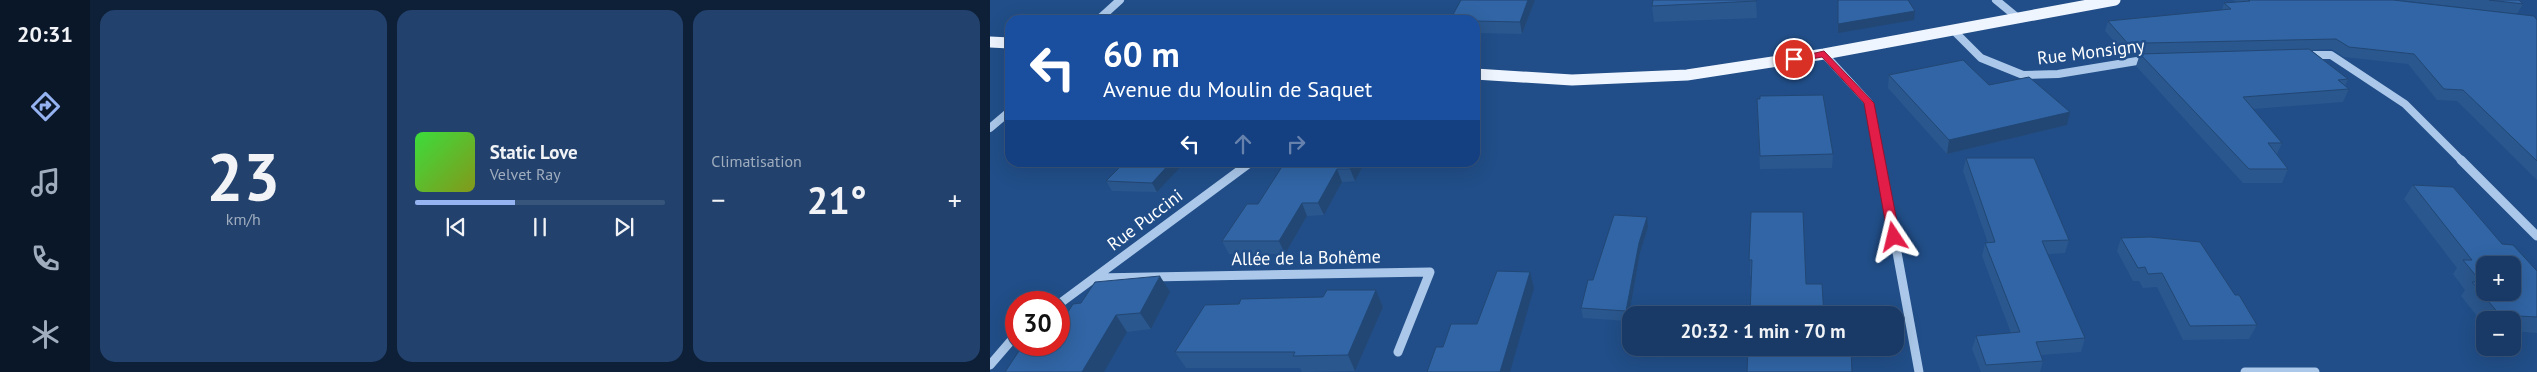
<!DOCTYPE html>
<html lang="fr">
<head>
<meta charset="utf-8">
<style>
	:root { --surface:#193a66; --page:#22416c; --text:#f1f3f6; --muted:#9fadbf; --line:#37547a; --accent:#95b2f1 }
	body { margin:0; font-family:"PT Sans",sans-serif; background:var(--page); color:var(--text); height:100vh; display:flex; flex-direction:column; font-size:19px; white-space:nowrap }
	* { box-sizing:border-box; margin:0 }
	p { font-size:16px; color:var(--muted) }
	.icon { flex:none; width:28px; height:28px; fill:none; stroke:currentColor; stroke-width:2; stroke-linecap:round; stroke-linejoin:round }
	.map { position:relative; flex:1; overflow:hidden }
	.sheet { display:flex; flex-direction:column; gap:10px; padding:10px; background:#0e2038; width:900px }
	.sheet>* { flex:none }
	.hud { position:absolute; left:15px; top:15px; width:475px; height:152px; border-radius:15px; box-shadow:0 5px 20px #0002,0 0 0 1px var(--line); background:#1a4fa0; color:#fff; overflow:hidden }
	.buttons { position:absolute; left:1486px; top:256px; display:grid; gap:10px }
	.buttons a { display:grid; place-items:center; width:45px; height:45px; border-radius:10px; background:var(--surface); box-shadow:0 5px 20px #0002,0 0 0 1px var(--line); font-size:25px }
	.speed { position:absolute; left:15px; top:291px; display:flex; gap:10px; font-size:25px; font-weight:700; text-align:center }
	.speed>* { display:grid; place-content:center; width:65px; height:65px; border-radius:50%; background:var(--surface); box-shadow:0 5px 20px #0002,0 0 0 1px var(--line); line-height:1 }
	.speed .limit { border:8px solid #d22; background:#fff; color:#111 }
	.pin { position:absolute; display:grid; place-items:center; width:42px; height:42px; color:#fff; margin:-21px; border:2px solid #fff; border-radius:50%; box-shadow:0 1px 5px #0007 }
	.me { position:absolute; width:55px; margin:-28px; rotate:350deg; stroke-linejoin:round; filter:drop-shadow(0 0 4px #0008) }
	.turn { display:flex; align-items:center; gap:18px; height:105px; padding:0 15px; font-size:22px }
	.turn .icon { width:65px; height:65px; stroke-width:2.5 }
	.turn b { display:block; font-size:35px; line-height:42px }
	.lanes { display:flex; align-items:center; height:48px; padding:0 15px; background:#0003; justify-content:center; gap:25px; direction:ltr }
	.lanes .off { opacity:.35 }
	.big { font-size:38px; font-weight:700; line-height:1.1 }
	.sheet .tile { flex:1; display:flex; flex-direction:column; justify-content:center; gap:8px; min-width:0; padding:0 18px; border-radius:15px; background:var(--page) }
	.sheet .dial { align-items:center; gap:0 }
	.dial b { font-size:65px; line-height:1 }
	.song { display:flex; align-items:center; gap:15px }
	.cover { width:60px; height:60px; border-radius:8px; background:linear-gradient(135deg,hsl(120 70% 55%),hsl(70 70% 35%)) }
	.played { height:5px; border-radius:2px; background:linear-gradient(90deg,var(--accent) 40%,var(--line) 40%) }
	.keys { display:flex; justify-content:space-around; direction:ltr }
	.heat { display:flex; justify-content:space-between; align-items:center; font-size:28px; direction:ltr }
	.sheet .tiles { flex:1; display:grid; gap:10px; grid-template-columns:repeat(3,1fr) }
	.trip { position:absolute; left:632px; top:306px; width:282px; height:50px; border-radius:15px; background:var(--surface); box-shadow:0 5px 20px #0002,0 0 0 1px var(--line); font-weight:700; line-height:50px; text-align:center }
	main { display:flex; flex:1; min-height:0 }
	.tab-bar { display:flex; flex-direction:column; width:90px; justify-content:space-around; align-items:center; background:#0a1729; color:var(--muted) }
	.tab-bar .icon { width:35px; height:35px }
	.tab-bar .selected { color:var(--accent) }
	.tab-bar b { font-size:22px; color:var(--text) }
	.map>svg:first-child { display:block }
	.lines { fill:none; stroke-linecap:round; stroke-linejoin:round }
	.minor-far1 { stroke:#abc8ea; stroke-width:8 }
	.minor { stroke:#abc8ea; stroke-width:9 }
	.major { stroke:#eff5fe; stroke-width:11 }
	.wall { fill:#2a578e }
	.shaded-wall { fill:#224774 }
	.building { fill:#3165a5; stroke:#224774; fill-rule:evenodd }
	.route { fill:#e11d48; stroke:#92132f }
	.labels { text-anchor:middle; stroke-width:5; stroke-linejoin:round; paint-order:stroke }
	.street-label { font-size:18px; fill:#fff; stroke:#214e88 }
</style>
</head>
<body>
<main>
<nav class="tab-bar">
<b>20:31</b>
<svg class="icon selected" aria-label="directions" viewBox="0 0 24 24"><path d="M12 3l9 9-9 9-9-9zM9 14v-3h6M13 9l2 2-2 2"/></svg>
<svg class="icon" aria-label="music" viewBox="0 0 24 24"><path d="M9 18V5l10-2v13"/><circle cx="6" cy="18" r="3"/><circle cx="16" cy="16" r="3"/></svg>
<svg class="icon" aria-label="phone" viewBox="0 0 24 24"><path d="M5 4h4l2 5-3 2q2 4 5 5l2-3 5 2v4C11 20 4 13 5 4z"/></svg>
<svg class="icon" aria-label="climate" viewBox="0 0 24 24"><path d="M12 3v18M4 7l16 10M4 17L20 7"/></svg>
</nav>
<section class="sheet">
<div class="tiles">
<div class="tile dial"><b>23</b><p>km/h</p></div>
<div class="tile">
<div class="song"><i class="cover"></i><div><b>Static Love</b><p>Velvet Ray</p></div></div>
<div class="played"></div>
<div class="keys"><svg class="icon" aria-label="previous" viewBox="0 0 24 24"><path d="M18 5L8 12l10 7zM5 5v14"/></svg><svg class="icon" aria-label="pause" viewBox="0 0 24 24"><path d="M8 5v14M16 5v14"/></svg><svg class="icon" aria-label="next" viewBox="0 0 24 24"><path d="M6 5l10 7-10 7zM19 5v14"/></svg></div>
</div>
<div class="tile"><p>Climatisation</p>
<div class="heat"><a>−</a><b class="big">21°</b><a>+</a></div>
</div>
</div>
</section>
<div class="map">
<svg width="1547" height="372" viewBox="0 0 1547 372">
	<rect width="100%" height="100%" fill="#214e88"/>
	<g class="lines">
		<!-- minor-far1 -->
		<path class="minor-far1" d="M 1006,0 L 1028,18
			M 108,20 L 130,0
			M 963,30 L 991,58 L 1033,75 L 1068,74 L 1159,59
			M 834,54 L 879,103 L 890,161
			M 1317,55 L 1341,55 L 1415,104 L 1472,161
			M 0,128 L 20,111"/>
		<!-- minor -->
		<path class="minor" d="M 890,160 L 929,372
			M 1471,160 L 1547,236
			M 106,278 L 440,272 L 408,352
			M 69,304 L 261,162
			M 0,365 L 26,335
			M 1255,372 L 1325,372"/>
		<!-- major -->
		<path class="major" d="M 0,42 L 20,43
			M 485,74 L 582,80 L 697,75 L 834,54 L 1125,0"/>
	</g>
	<!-- wall -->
	<path class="wall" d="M 471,0 L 545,0 L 532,34 L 485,33 L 485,20 Z
		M 766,0 L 767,18 L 664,22 L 662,6 Z
		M 1243,0 L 1403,0 L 1547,20 L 1547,180 L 1467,101 L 1447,100 L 1418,64 L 1354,57 L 1341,49 L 1321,50 L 1358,79 L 1355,86 L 1359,89 L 1353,102 L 1263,109 L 1292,143 L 1287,154 L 1298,169 L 1292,183 L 1253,183 L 1146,66 L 1150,54 L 1137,56 L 1115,31 L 1118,21 L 1232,10 L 1234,3 L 1246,2 Z
		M 1410,0 L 1529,0 L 1533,4 L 1527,14 Z
		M 899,75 L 999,85 L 1077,125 L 957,154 L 898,88 Z
		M 767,99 L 843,154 L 842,168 L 770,169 Z
		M 976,158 L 1079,240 L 1075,253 L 1058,254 L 1095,338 L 1091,352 L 1051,355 L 1053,361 L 1050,372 L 991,372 L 982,349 L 986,336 L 1021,333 L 992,256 L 995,243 L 998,243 L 973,171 Z
		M 135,162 L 195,162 L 167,192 L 122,191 L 116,181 Z
		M 295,162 L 375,162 L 365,181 L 352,182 L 334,215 L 317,216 L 295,254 L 239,254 L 232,241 L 268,204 Z
		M 1423,185 L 1512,244 L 1547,271 L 1547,333 L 1522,331 L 1522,320 L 1495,320 L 1495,326 L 1471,296 L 1475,290 L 1463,274 L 1467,268 L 1414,199 Z
		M 761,212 L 816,284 L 760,276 Z
		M 658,227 L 650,253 L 638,321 L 593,318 L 591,308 L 603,280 Z
		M 1131,238 L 1245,295 L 1267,325 L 1259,339 L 1193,340 L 1167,287 L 1153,288 L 1149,281 L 1143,281 L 1127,251 Z
		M 386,290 L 393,307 L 365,371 L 312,372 L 310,368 L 196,368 L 185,352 L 249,304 L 333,297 Z
		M 180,292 L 161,329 L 137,332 L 69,345 L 91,303 Z"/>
	<!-- shaded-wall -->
	<path class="shaded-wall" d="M 538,0 L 545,0 L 532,34 L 530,22 Z
		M 925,11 L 924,20 L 848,33 L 848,24 Z
		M 1156,43 L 1153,53 L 1137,56 L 1140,46 Z
		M 1080,112 L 1077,125 L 957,154 L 959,140 Z
		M 181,162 L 195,162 L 167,192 L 162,183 Z
		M 363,162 L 375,162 L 365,181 L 360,169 Z
		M 347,169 L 352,182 L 334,215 L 328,203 Z
		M 312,203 L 317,216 L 295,254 L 289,241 Z
		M 657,217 L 658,227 L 650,253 L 638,321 L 636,311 L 649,243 Z
		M 540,272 L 544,288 L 520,372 L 510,372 Z
		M 170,276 L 180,292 L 161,329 L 150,313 Z
		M 386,290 L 393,307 L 365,371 L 358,355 Z
		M 126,315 L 137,332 L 114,372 L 92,372 Z"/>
	<!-- building -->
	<path class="building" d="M 471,0 L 538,0 L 530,22 L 485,21 L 485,20 L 460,20 Z
		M 663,0 L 766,0 L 766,1 L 662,6 Z
		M 848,0 L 918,0 L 925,11 L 848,24 Z
		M 1258,0 L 1403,0 L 1544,16 L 1547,20 L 1547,161 L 1473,90 L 1454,89 L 1424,54 L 1359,47 L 1346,39 L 1156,43 L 1140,46 L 1118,21 L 1241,9 L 1234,3 L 1260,1 Z
		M 1499,0 L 1529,0 L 1533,4 Z
		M 1319,49 L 1358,79 L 1348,80 L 1359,89 L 1253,97 L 1292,143 L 1278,143 L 1298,169 L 1259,169 L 1150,54 Z
		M 973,60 L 999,85 L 1039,77 L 1080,112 L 959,140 L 899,75 Z
		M 833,95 L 843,154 L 770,156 L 767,99 L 770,99 L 770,96 Z
		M 976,158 L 1044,158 L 1079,240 L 1052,241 L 1095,338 L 1046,342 L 1053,361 L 996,365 L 986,336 L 1030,332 L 995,243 L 1005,242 Z
		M 135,162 L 181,162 L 162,183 L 116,181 Z
		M 295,162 L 363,162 L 360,169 L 347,169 L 328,203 L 312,203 L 289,241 L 232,241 L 257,204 L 268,204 Z
		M 1423,185 L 1463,187 L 1512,244 L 1523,245 L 1547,271 L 1547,317 L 1510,315 L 1482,282 L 1491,282 L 1473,260 L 1482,260 ZM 1495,265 L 1522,265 L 1522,292 L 1495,292 Z
		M 761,212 L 813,212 L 816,284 L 832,284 L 834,315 L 760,315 L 762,260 L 759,260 Z
		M 624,215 L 657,217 L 649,243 L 636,311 L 591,308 L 598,280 L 603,280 Z
		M 1160,237 L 1210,242 L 1245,295 L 1249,295 L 1267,325 L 1200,326 L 1172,273 L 1158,274 L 1155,267 L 1148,268 L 1131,238 Z
		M 507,271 L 540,272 L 510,372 L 437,372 L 446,347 L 453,347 L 461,324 L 487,324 Z
		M 170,276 L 150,313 L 126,315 L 92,372 L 15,372 L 33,345 L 69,345 L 69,326 L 83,304 L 91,303 L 105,282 Z
		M 337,290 L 386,290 L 358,355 L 303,356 L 305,352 L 185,352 L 215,305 L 249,304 L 251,299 L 333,297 Z
		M 758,348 L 861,348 L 862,372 L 757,372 Z"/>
	<!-- route -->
	<path class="route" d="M 834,51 L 884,103 L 910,237 L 909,240 L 900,240 L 898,237 L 874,103 L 832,57 L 804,62 L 799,59 Z"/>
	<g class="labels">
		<!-- street labels -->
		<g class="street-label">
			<text transform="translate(1101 52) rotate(-7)" y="6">Rue Monsigny</text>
			<text transform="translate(155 220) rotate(-37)" y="6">Rue Puccini</text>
			<text transform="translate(316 258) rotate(-1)" y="6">Allée de la Bohême</text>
		</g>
	</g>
</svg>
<div class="buttons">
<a>+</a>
<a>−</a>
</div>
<div class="speed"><div class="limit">30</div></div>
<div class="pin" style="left:804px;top:59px;background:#d93025"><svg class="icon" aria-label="arrive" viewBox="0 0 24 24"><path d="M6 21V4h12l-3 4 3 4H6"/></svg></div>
<svg class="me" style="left:904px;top:237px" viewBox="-20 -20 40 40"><path d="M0-17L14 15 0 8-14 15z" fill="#e11d48" stroke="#fff" stroke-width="4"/></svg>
<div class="trip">20:32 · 1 min · 70 m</div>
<div class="hud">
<div class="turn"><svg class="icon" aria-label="left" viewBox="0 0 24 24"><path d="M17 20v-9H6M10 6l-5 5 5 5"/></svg><div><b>60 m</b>Avenue du Moulin de Saquet</div></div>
<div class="lanes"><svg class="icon" aria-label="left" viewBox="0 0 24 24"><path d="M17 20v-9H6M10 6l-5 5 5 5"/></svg><svg class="icon off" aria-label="ahead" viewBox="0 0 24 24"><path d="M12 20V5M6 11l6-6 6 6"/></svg><svg class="icon off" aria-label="right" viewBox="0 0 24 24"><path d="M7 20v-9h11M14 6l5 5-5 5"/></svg></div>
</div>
</div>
</main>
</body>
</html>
